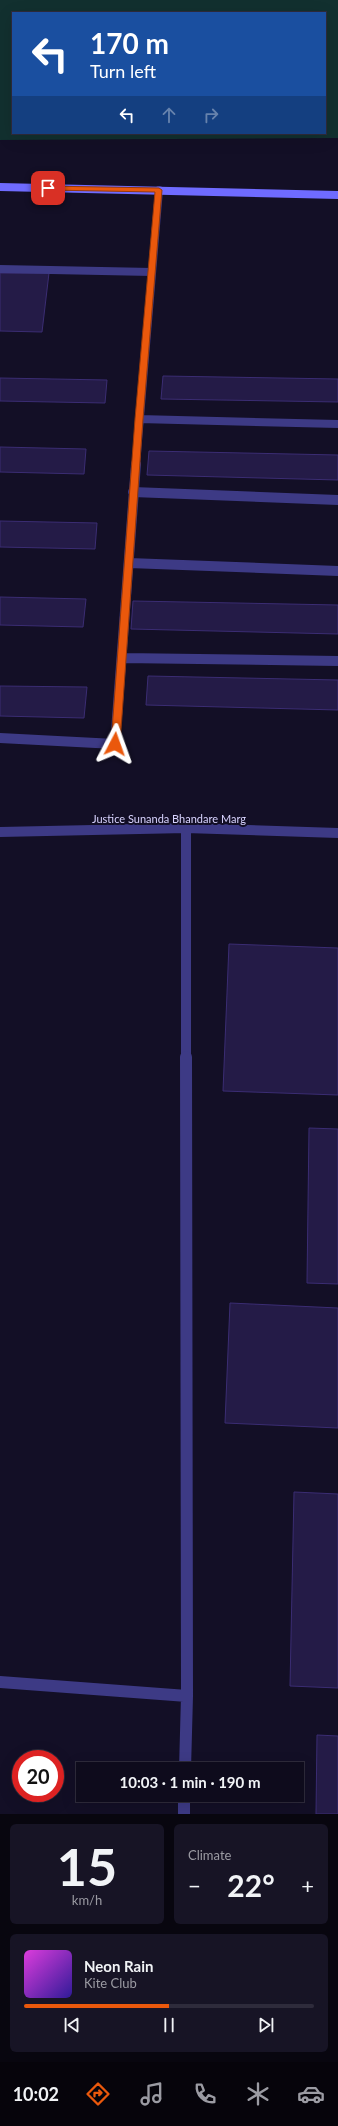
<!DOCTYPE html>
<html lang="en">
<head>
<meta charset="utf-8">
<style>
	:root { --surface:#0e0b1c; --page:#171425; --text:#f1f3f6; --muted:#9b9ba3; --line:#2e2b3b; --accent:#ea580c }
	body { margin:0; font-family:Lato,sans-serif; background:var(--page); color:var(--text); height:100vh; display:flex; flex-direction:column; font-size:15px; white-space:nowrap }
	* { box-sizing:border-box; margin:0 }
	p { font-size:13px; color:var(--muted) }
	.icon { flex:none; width:22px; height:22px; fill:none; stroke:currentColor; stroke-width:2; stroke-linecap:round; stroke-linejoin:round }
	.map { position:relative; height:1814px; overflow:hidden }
	.side { display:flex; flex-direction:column; gap:10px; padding:10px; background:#08060f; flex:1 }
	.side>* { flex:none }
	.banner { position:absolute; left:12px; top:12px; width:314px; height:122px; border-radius:0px; box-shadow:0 4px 16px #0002,0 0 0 1px var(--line); background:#1a4fa0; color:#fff; overflow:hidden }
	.speed { position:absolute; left:12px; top:1750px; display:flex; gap:8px; font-size:20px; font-weight:700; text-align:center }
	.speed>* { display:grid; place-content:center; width:52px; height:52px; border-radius:50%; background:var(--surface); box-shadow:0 4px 16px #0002,0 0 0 1px var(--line); line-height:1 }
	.speed .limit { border:6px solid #d22; background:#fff; color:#111 }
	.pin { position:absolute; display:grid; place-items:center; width:34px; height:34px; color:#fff; margin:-17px; border-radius:8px; box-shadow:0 2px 6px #0006 }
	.me { position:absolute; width:44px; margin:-22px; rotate:4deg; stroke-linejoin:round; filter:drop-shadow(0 0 3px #0008) }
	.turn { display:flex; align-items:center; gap:14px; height:84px; padding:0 12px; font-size:18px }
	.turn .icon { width:52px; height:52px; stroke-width:2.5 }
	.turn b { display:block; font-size:28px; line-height:34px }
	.lanes { display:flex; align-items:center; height:38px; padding:0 12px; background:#0003; justify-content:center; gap:20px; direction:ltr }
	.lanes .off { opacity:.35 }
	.big { font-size:30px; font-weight:700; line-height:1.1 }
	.side .tile { flex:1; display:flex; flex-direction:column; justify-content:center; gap:6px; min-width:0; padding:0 14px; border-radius:6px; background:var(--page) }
	.side .dial { align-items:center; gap:0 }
	.dial b { font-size:52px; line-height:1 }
	.song { display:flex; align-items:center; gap:12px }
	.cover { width:48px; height:48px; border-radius:6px; background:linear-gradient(135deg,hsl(300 70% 55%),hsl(250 70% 35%)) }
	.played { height:4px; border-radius:2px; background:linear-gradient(90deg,var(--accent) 50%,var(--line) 50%) }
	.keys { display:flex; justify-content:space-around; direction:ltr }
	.heat { display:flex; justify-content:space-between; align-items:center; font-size:22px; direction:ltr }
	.side .tiles { flex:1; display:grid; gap:10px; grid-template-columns:1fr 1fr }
	.tile:last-child { grid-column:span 2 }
	.trip { position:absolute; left:76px; top:1762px; width:228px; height:40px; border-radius:0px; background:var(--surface); box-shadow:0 4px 16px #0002,0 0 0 1px var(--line); font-weight:700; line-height:40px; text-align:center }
	.tabs { display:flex; height:64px; justify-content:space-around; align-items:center; background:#06040b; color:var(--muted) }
	.tabs .icon { width:28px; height:28px }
	.tabs .active { color:var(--accent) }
	.tabs b { font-size:18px; color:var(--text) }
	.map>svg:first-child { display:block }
	.green { fill:#12302f; fill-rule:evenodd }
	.building { fill:#241b47; stroke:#3b2d73 }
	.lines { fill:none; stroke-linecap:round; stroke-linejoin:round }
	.lane-far1 { stroke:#3d3a85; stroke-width:8 }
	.lane { stroke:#3d3a85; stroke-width:10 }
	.street-far1 { stroke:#3d3a85; stroke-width:10 }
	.street { stroke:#3d3a85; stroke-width:12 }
	.secondary { stroke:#6f6bff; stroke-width:8 }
	.route { fill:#ea580c; stroke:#983908 }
	.labels { text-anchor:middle; stroke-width:4; stroke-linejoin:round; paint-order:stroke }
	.street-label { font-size:11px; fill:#d9d4ff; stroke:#130f26 }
</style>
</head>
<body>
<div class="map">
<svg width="338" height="1814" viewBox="0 0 338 1814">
	<rect width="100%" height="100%" fill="#130f26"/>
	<!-- green -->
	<path class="green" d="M 0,0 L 338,0 L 338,138 L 0,140 ZM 13,13 L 325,13 L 325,133 L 13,133 Z"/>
	<!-- building -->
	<path class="building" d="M 0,273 L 49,273 L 42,332 L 0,331 Z
		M 163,376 L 338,379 L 338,402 L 161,399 Z
		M 0,378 L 107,380 L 105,403 L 0,401 Z
		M 0,447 L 86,449 L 84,474 L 0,472 Z
		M 149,451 L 338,455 L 338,480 L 147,475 Z
		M 0,521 L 97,523 L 95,549 L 0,547 Z
		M 0,597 L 86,599 L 83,627 L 0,625 Z
		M 133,601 L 338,605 L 338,634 L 131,629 Z
		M 148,676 L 338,680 L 338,710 L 146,705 Z
		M 0,686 L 87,687 L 84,718 L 0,716 Z
		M 229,944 L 338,948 L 338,1095 L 223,1091 Z
		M 309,1128 L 338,1129 L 338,1284 L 307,1283 Z
		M 230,1303 L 338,1308 L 338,1428 L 225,1423 Z
		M 294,1492 L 338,1494 L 338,1688 L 290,1686 Z
		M 317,1735 L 338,1736 L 338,1814 L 316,1814 Z"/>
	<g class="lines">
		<!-- lane-far1 -->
		<path class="lane-far1" d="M 0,269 L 152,272
			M 139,419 L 338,424
			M 136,465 L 159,190"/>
		<!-- lane -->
		<path class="lane" d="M 133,492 L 338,500
			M 129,563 L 338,571
			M 122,658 L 338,661
			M 0,738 L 115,744 L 136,464"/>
		<!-- street-far1 -->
		<path class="street-far1" d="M 186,828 L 186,1058
			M 0,832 L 186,828 L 338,833"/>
		<!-- street -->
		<path class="street" d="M 0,1682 L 187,1696
			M 185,1769 L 187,1696 L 186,1057
			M 184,1795 L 184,1814"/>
		<!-- secondary -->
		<path class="secondary" d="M 0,187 L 338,195"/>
	</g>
	<!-- route -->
	<path class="route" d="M 45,186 L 159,188 L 162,190 L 143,419 L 120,744 L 115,747 L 111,744 L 135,419 L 155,192 L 48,190 L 45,189 Z"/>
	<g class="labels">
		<!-- street labels -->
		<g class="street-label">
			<text x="169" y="823">Justice Sunanda Bhandare Marg</text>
		</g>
	</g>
</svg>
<div class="speed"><div class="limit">20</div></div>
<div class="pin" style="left:48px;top:188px;background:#d93025"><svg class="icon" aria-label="arrive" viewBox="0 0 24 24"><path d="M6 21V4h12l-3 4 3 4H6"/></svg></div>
<svg class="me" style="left:115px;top:744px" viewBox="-20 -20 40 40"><path d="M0-17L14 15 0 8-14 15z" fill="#ea580c" stroke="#fff" stroke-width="4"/></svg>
<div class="trip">10:03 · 1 min · 190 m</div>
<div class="banner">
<div class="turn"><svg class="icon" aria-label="left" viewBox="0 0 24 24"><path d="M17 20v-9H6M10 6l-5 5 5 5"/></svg><div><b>170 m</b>Turn left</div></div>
<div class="lanes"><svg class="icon" aria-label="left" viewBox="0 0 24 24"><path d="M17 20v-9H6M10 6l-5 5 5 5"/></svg><svg class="icon off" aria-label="ahead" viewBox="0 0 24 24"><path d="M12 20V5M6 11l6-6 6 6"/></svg><svg class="icon off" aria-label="right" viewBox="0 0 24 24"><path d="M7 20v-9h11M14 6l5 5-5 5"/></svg></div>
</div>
</div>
<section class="side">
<div class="tiles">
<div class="tile dial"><b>15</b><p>km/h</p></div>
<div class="tile"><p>Climate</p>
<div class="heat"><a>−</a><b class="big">22°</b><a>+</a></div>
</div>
<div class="tile">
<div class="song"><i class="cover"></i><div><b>Neon Rain</b><p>Kite Club</p></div></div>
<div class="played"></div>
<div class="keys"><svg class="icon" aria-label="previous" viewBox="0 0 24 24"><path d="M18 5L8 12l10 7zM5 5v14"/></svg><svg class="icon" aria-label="pause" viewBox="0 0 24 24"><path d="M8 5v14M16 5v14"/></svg><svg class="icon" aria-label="next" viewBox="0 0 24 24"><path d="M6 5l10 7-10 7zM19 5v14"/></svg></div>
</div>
</div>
</section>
<nav class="tabs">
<b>10:02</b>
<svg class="icon active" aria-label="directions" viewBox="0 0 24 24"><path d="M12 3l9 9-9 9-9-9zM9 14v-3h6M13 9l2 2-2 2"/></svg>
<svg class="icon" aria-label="music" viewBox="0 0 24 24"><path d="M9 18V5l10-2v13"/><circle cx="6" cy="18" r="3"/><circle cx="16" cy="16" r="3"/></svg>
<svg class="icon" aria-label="phone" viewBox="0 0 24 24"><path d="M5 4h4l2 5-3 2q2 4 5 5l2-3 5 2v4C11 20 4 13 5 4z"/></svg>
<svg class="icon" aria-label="climate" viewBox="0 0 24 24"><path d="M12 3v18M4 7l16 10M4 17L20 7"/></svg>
<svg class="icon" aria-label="car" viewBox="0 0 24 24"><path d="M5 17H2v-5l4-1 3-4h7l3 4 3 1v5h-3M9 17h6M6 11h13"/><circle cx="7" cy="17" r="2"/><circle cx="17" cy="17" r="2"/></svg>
</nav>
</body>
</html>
